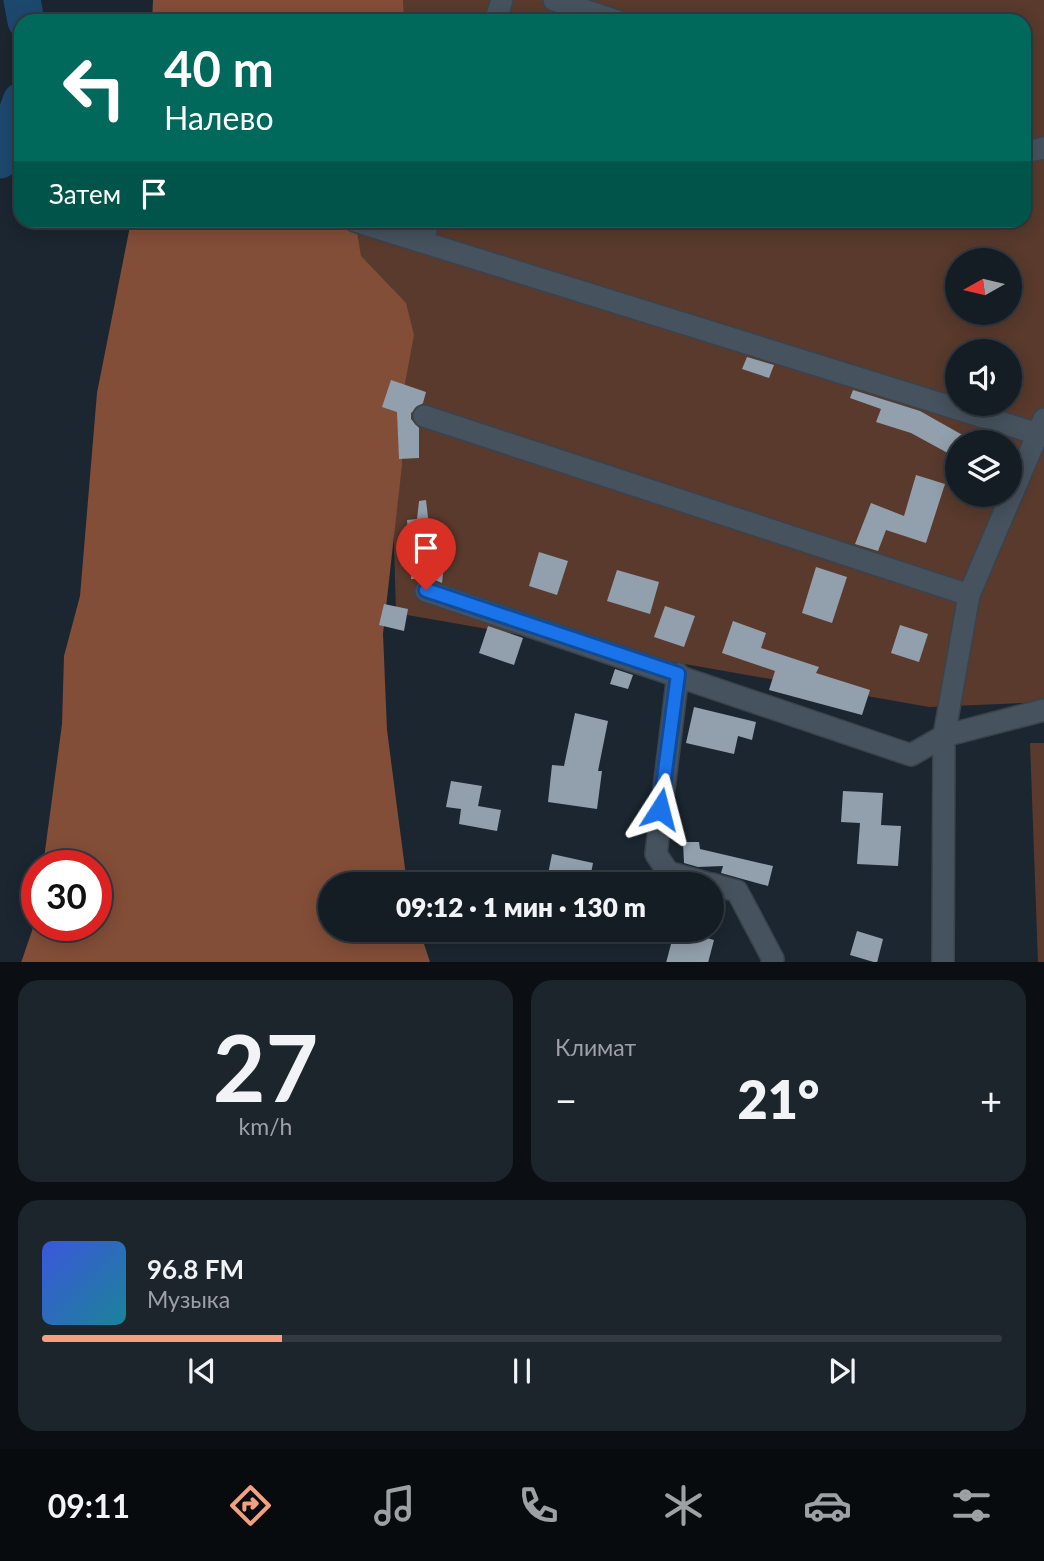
<!DOCTYPE html>
<html lang="ru">
<head>
<meta charset="utf-8">
<style>
	:root { --surface:#141c24; --page:#1d252c; --text:#f1f3f6; --muted:#9da1a6; --line:#333a41; --accent:#f2a07f }
	body { margin:0; font-family:Lato,sans-serif; background:var(--page); color:var(--text); height:100vh; display:flex; flex-direction:column; font-size:26px; white-space:nowrap }
	* { box-sizing:border-box; margin:0 }
	p { font-size:23px; color:var(--muted) }
	.icon { flex:none; width:38px; height:38px; fill:none; stroke:currentColor; stroke-width:2; stroke-linecap:round; stroke-linejoin:round }
	.map { position:relative; height:962px; overflow:hidden }
	.sheet { display:flex; flex-direction:column; gap:18px; padding:18px; background:#0b0f14; flex:1 }
	.sheet>* { flex:none }
	.hud { position:absolute; left:14px; top:14px; width:1017px; height:214px; border-radius:21px; box-shadow:0 4px 18px #0003,0 0 0 2px var(--line); background:#00695c; color:#fff; overflow:hidden }
	.needle { width:46px; rotate:262deg }
	.tools { position:absolute; left:945px; top:248px; display:grid; gap:14px }
	.tools a { display:grid; place-items:center; width:77px; height:77px; border-radius:50%; background:var(--surface); box-shadow:0 4px 18px #0003,0 0 0 2px var(--line); font-size:35px }
	.speed { position:absolute; left:21px; top:850px; display:flex; gap:14px; font-size:35px; font-weight:700; text-align:center }
	.speed>* { display:grid; place-content:center; width:91px; height:91px; border-radius:50%; background:var(--surface); box-shadow:0 4px 18px #0003,0 0 0 2px var(--line); line-height:1 }
	.speed .limit { border:10px solid #d22; background:#fff; color:#111 }
	.pin { position:absolute; display:grid; place-items:center; width:60px; height:60px; color:#fff; margin:-72px -30px; border-radius:50% 50% 50% 0; rotate:-45deg; box-shadow:0 0 7px #0007 }
	.pin .icon { rotate:45deg }
	.me { position:absolute; width:77px; margin:-38px; rotate:9deg; stroke-linejoin:round; filter:drop-shadow(0 0 5px #0008) }
	.turn { display:flex; align-items:center; gap:24px; height:147px; padding:0 35px; font-size:32px }
	.turn .icon { width:91px; height:91px; stroke-width:2.5 }
	.turn b { display:block; font-size:49px; line-height:60px }
	.then { display:flex; align-items:center; height:66px; padding:0 35px; background:#0003; gap:14px; font-size:26px }
	.big { font-size:52px; font-weight:800; line-height:1.1 }
	.sheet .tile { flex:1; display:flex; flex-direction:column; justify-content:center; gap:10px; min-width:0; padding:0 24px; border-radius:21px; background:var(--page) }
	.sheet .dial { align-items:center; gap:0 }
	.dial b { font-size:91px; line-height:1 }
	.song { display:flex; align-items:center; gap:21px }
	.cover { width:84px; height:84px; border-radius:10px; background:linear-gradient(135deg,hsl(230 70% 55%),hsl(190 70% 35%)) }
	.played { height:7px; border-radius:4px; background:linear-gradient(90deg,var(--accent) 25%,var(--line) 25%) }
	.keys { display:flex; justify-content:space-around; direction:ltr }
	.heat { display:flex; justify-content:space-between; align-items:center; font-size:38px; direction:ltr }
	.sheet .tiles { flex:1; display:grid; gap:18px; grid-template-columns:1fr 1fr }
	.tile:last-child { grid-column:span 2 }
	.trip { position:absolute; left:318px; top:872px; width:406px; height:70px; border-radius:35px; background:var(--surface); box-shadow:0 4px 18px #0003,0 0 0 2px var(--line); font-weight:800; line-height:70px; text-align:center }
	.tab-bar { display:flex; height:112px; justify-content:space-around; align-items:center; background:#080b0e; color:var(--muted) }
	.tab-bar .icon { width:49px; height:49px }
	.tab-bar .current { color:var(--accent) }
	.tab-bar b { font-size:32px; color:var(--text) }
	.map>svg:first-child { display:block }
	.green { fill:#593a2d; fill-rule:evenodd }
	.forest { fill:#834e38 }
	.lines { fill:none; stroke-linecap:round; stroke-linejoin:round }
	.river { stroke:#1d486e; stroke-width:37 }
	.building { fill:#92a0ad }
	.minor-casing { stroke:#3a434c; stroke-width:24 }
	.minor { stroke:#46525e; stroke-width:21 }
	.route-casing { stroke:#114b97; stroke-width:18 }
	.route { stroke:#1a73e8; stroke-width:12 }
</style>
</head>
<body>
<div class="map">
<svg width="1044" height="963" viewBox="0 0 1044 963">
	<rect width="100%" height="100%" fill="#1b2630"/>
	<!-- green -->
	<path class="green" d="M 363,0 L 1044,0 L 1044,702 L 929,707 L 396,613 L 387,306 L 338,221 L 1024,220 L 1024,21 L 359,21 ZM 957,261 L 1010,261 L 1010,313 L 957,313 ZM 957,352 L 1010,352 L 1010,404 L 957,404 ZM 957,443 L 1010,443 L 1010,495 L 957,495 Z
		M 1030,743 L 1044,743 L 1044,962 L 1038,962 Z"/>
	<!-- forest -->
	<path class="forest" d="M 153,0 L 403,0 L 404,21 L 152,21 Z
		M 131,221 L 355,221 L 361,256 L 406,303 L 414,335 L 402,399 L 402,465 L 383,634 L 387,730 L 407,884 L 331,884 L 331,929 L 419,929 L 430,962 L 21,963 L 37,916 L 37,926 L 96,926 L 96,866 L 43,866 L 62,724 L 64,656 L 80,596 L 97,393 Z"/>
	<g class="lines">
		<!-- river -->
		<path class="river" d="M 22,0 L 26,21
			M 0,160 L 21,101"/>
	</g>
	<!-- building -->
	<path class="building" d="M 747,357 L 774,365 L 769,378 L 742,369 Z
		M 391,380 L 426,392 L 423,403 L 411,413 L 411,419 L 419,428 L 419,458 L 399,459 L 397,412 L 382,407 Z
		M 853,390 L 920,411 L 966,437 L 963,443 L 957,443 L 955,457 L 911,433 L 876,422 L 881,409 L 850,398 Z
		M 916,475 L 945,484 L 926,543 L 886,530 L 878,551 L 855,544 L 871,503 L 904,516 Z
		M 426,500 L 433,562 L 444,563 L 442,583 L 430,578 L 411,579 L 415,539 L 409,540 L 407,520 L 417,519 L 419,501 Z
		M 539,552 L 568,561 L 557,595 L 529,586 Z
		M 816,567 L 847,577 L 832,623 L 802,613 Z
		M 617,570 L 659,582 L 650,614 L 607,601 Z
		M 384,604 L 408,609 L 404,631 L 379,625 Z
		M 665,606 L 695,616 L 684,647 L 654,637 Z
		M 733,621 L 766,633 L 761,648 L 819,667 L 816,673 L 870,690 L 862,715 L 769,690 L 775,671 L 722,653 Z
		M 900,625 L 928,634 L 919,662 L 891,653 Z
		M 488,626 L 523,638 L 514,665 L 479,653 Z
		M 615,669 L 633,675 L 628,689 L 610,684 Z
		M 694,707 L 756,722 L 752,740 L 738,736 L 734,754 L 686,743 Z
		M 575,713 L 608,721 L 598,771 L 602,771 L 597,809 L 548,802 L 552,765 L 564,766 Z
		M 451,781 L 482,786 L 478,806 L 501,810 L 497,831 L 459,824 L 461,809 L 446,807 Z
		M 843,791 L 883,793 L 881,825 L 901,826 L 898,866 L 857,864 L 860,823 L 841,822 Z
		M 683,842 L 699,842 L 700,849 L 773,866 L 768,886 L 721,873 L 723,866 L 698,867 L 684,863 Z
		M 552,854 L 593,863 L 589,884 L 546,884 Z
		M 675,929 L 714,940 L 708,963 L 666,963 Z
		M 857,931 L 883,939 L 877,963 L 850,955 Z"/>
	<g class="lines">
		<defs>
			<path id="minor" d="M 554,0 L 617,21
				M 495,21 L 502,0
				M 1024,152 L 1044,148
				M 355,221 L 1038,434
				M 422,242 L 429,220
				M 424,416 L 969,595
				M 426,591 L 911,755 L 944,736 L 1044,710
				M 678,674 L 656,854 L 668,872 L 710,884
				M 712,884 L 737,891 L 773,959 L 772,963
				M 943,963 L 944,736 L 969,595 L 1044,419"/>
		</defs>
		<!-- minor casing -->
		<use href="#minor" class="minor-casing"/>
		<!-- minor -->
		<use href="#minor" class="minor"/>
	</g>
	<g class="lines">
		<defs>
			<path id="route" d="M 426,590 L 678,674 L 660,809"/>
		</defs>
		<!-- route casing -->
		<use href="#route" class="route-casing"/>
		<!-- route -->
		<use href="#route" class="route"/>
	</g>
</svg>
<div class="tools">
<a><svg class="needle" viewBox="-14 -14 28 28"><path d="M0-13l5 13h-10z" fill="#e53935"/><path d="M0 13l5-13h-10z" fill="#9da1a6"/></svg></a>
<a><svg class="icon" aria-label="sound" viewBox="0 0 24 24"><path d="M4 9h4l5-4v14l-5-4H4zM17 9q2 3 0 6"/></svg></a>
<a><svg class="icon" aria-label="layers" viewBox="0 0 24 24"><path d="M12 4l9 5-9 5-9-5zM3 14l9 5 9-5"/></svg></a>
</div>
<div class="speed"><div class="limit">30</div></div>
<div class="pin" style="left:426px;top:590px;background:#d93025"><svg class="icon" aria-label="arrive" viewBox="0 0 24 24"><path d="M6 21V4h12l-3 4 3 4H6"/></svg></div>
<svg class="me" style="left:660px;top:809px" viewBox="-20 -20 40 40"><path d="M0-17L14 15 0 8-14 15z" fill="#1a73e8" stroke="#fff" stroke-width="4"/></svg>
<div class="trip">09:12 · 1 мин · 130 m</div>
<div class="hud">
<div class="turn"><svg class="icon" aria-label="left" viewBox="0 0 24 24"><path d="M17 20v-9H6M10 6l-5 5 5 5"/></svg><div><b>40 m</b>Налево</div></div>
<div class="then">Затем<svg class="icon" aria-label="arrive" viewBox="0 0 24 24"><path d="M6 21V4h12l-3 4 3 4H6"/></svg></div>
</div>
</div>
<section class="sheet">
<div class="tiles">
<div class="tile dial"><b>27</b><p>km/h</p></div>
<div class="tile"><p>Климат</p>
<div class="heat"><a>−</a><b class="big">21°</b><a>+</a></div>
</div>
<div class="tile">
<div class="song"><i class="cover"></i><div><b>96.8 FM</b><p>Музыка</p></div></div>
<div class="played"></div>
<div class="keys"><svg class="icon" aria-label="previous" viewBox="0 0 24 24"><path d="M18 5L8 12l10 7zM5 5v14"/></svg><svg class="icon" aria-label="pause" viewBox="0 0 24 24"><path d="M8 5v14M16 5v14"/></svg><svg class="icon" aria-label="next" viewBox="0 0 24 24"><path d="M6 5l10 7-10 7zM19 5v14"/></svg></div>
</div>
</div>
</section>
<nav class="tab-bar">
<b>09:11</b>
<svg class="icon current" aria-label="directions" viewBox="0 0 24 24"><path d="M12 3l9 9-9 9-9-9zM9 14v-3h6M13 9l2 2-2 2"/></svg>
<svg class="icon" aria-label="music" viewBox="0 0 24 24"><path d="M9 18V5l10-2v13"/><circle cx="6" cy="18" r="3"/><circle cx="16" cy="16" r="3"/></svg>
<svg class="icon" aria-label="phone" viewBox="0 0 24 24"><path d="M5 4h4l2 5-3 2q2 4 5 5l2-3 5 2v4C11 20 4 13 5 4z"/></svg>
<svg class="icon" aria-label="climate" viewBox="0 0 24 24"><path d="M12 3v18M4 7l16 10M4 17L20 7"/></svg>
<svg class="icon" aria-label="car" viewBox="0 0 24 24"><path d="M5 17H2v-5l4-1 3-4h7l3 4 3 1v5h-3M9 17h6M6 11h13"/><circle cx="7" cy="17" r="2"/><circle cx="17" cy="17" r="2"/></svg>
<svg class="icon" aria-label="filters" viewBox="0 0 24 24"><path d="M4 7h16M4 17h16"/><circle cx="9" cy="7" r="2"/><circle cx="15" cy="17" r="2"/></svg>
</nav>
</body>
</html>
